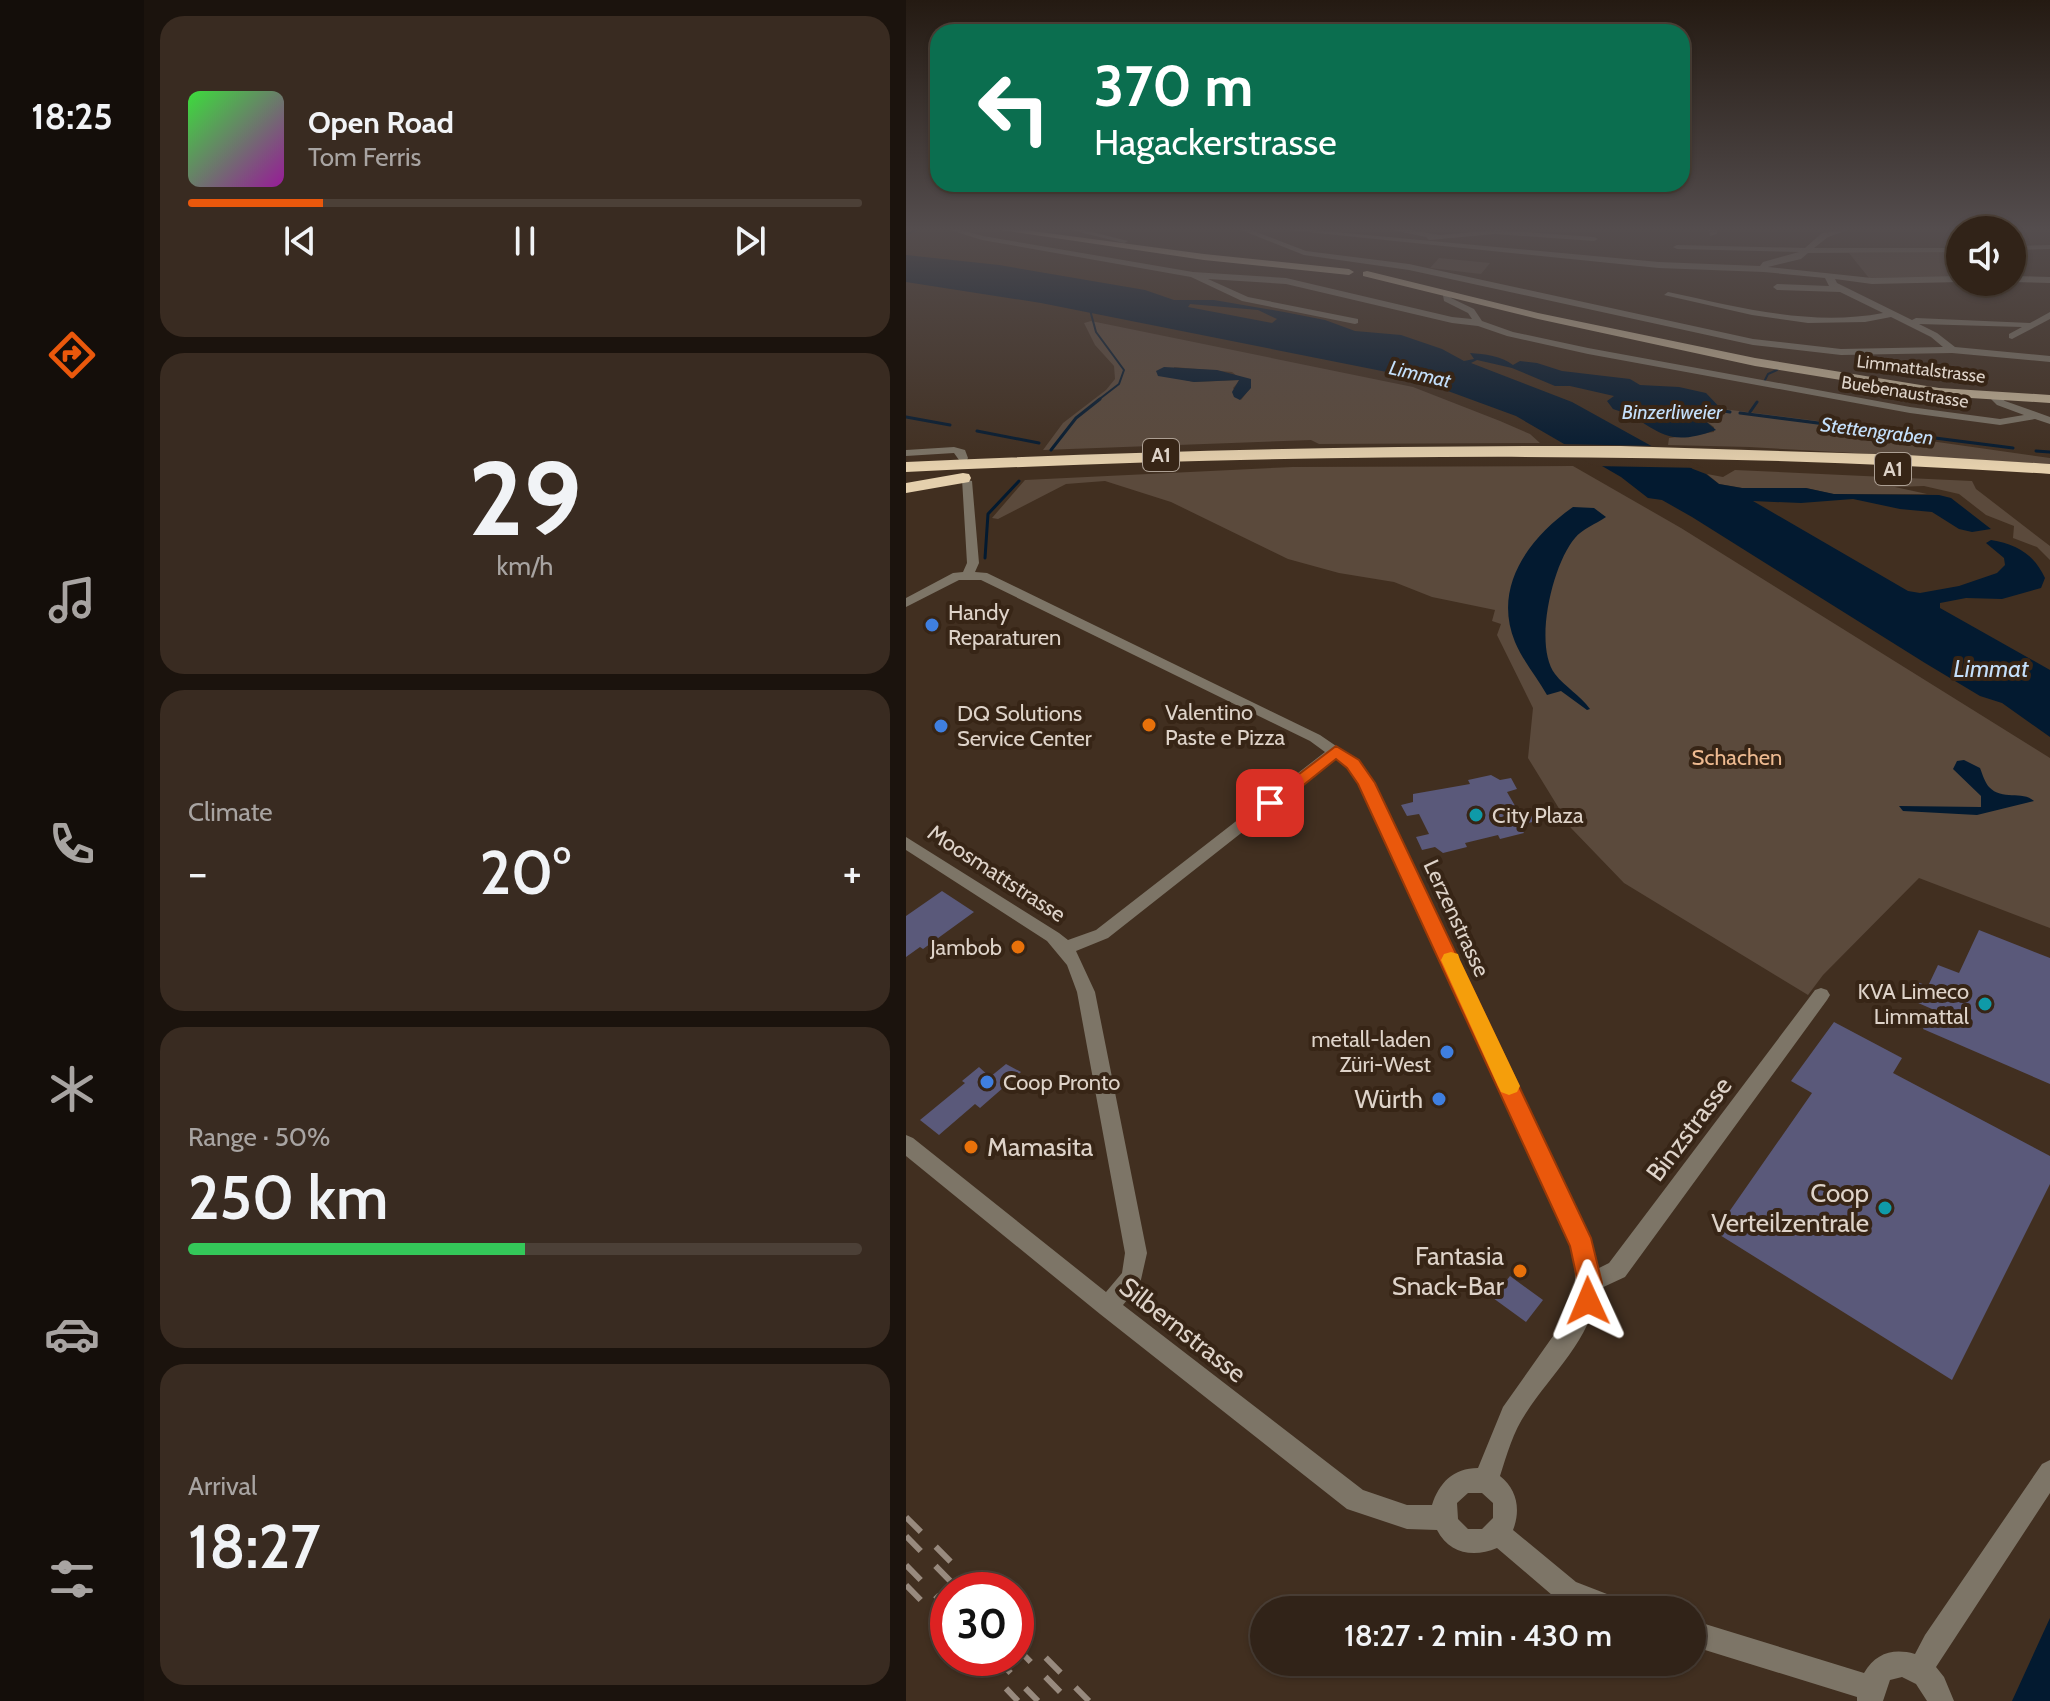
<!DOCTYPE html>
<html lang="en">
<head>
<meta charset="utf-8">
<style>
	:root { --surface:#312318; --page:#392b21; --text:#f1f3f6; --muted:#a8a4a2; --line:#4c4037; --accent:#ea580c }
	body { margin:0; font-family:Cabin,sans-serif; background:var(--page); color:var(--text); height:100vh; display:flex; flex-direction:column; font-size:30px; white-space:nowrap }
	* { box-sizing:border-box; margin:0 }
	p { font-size:26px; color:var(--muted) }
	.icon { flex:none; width:44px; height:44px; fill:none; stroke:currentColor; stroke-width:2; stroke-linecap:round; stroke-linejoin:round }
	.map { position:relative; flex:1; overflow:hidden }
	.drawer { display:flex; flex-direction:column; gap:16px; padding:16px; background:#1b130d; width:762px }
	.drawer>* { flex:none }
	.hud { position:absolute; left:24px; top:24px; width:760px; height:168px; border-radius:24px; box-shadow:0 2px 6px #0004,0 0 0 2px var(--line); background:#0b6e4f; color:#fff; overflow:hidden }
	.controls { position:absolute; left:1040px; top:216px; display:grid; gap:16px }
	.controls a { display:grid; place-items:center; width:80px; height:80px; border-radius:50%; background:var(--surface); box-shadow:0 2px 6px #0004,0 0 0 2px var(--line); font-size:40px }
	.speed { position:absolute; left:24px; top:1572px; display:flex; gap:16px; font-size:40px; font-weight:700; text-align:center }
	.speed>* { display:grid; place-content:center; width:104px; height:104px; border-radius:50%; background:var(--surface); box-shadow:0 2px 6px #0004,0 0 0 2px var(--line); line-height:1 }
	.speed .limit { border:12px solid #d22; background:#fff; color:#111 }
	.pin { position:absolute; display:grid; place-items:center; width:68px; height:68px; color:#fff; margin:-34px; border-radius:16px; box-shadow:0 4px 12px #0006 }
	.me { position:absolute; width:88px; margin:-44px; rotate:359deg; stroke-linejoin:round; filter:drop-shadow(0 0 6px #0008) }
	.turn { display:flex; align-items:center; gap:28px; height:168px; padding:0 32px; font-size:36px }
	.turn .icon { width:104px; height:104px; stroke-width:2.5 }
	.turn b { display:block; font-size:56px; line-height:68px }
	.big { font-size:60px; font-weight:600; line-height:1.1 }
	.drawer .tile { flex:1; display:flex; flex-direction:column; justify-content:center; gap:12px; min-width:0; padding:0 28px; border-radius:24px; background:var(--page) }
	.drawer .dial { align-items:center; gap:0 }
	.dial b { font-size:104px; line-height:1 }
	.song { display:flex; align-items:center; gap:24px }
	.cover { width:96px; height:96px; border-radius:12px; background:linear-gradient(135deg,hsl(120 70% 55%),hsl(300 70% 35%)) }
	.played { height:8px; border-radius:4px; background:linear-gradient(90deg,var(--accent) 20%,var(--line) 20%) }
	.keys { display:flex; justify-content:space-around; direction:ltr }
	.heat { display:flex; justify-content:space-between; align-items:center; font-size:44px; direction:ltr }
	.charge { height:12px; border-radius:6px; background:linear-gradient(90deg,#34c759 50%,var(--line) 0) }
	.trip { position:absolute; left:344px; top:1596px; width:456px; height:80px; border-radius:40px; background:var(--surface); box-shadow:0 2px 6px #0004,0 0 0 2px var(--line); font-weight:600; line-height:80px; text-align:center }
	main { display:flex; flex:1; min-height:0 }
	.tab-bar { display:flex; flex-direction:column; width:144px; justify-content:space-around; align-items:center; background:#140e0a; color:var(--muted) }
	.tab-bar .icon { width:56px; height:56px }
	.tab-bar .active { color:var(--accent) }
	.tab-bar b { font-size:36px; color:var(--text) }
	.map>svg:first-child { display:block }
	.green { fill:#5b4a3c; fill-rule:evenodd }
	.water { fill:#031a30; fill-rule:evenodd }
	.pier { fill:#412f20 }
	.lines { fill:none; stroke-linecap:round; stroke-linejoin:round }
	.stream-far1 { stroke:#031a30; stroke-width:2 }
	.stream { stroke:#031a30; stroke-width:3 }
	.building { fill:#5a597a }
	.minor { fill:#7d7567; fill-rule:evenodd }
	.major { fill:#c7b699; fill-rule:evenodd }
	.highway { fill:#e5d0ad; fill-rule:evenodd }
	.rail { stroke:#988a7e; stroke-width:6; stroke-dasharray:21 21; stroke-linecap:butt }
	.route { fill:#ea580c; stroke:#983908; stroke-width:2 }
	.slow { fill:#f59e0b }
	.shop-dot { fill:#3f7fe0; stroke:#372516; stroke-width:3 }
	.food-dot { fill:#e8710a; stroke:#372516; stroke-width:3 }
	.culture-dot { fill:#0f9aa8; stroke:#372516; stroke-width:3 }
	.labels { text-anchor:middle; stroke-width:8; stroke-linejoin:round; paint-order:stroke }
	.far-street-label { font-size:18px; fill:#ded3c9; stroke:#372516 }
	.far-water-label { font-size:20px; font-style:italic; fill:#c4e0fc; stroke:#372516 }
	.shield { fill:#372516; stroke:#ac9f93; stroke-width:2 }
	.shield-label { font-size:20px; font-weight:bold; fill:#ded3c9 }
	.poi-label { font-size:22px; fill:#ded3c9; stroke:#372516; text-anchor:start }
	.park-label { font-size:22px; fill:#eeba90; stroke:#372516 }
	.street-label { font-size:22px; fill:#ded3c9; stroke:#372516 }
	.water-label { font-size:24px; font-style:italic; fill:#c4e0fc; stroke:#372516 }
	.near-poi-label { font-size:26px; fill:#ded3c9; stroke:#372516; text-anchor:end }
	.near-street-label { font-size:26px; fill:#ded3c9; stroke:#372516 }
</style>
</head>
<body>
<main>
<nav class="tab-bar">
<b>18:25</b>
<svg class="icon active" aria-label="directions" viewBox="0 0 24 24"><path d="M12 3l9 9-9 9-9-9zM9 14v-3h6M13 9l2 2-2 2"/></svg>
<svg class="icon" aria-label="music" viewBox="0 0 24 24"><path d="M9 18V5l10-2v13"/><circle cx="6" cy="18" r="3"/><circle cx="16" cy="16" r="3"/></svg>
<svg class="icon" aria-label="phone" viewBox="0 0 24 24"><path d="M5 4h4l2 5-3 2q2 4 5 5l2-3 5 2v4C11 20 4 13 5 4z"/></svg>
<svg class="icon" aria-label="climate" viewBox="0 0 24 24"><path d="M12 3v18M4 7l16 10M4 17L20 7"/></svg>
<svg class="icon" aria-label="car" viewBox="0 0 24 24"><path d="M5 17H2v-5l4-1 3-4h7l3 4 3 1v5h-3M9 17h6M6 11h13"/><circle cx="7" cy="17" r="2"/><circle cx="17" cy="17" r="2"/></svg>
<svg class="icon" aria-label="filters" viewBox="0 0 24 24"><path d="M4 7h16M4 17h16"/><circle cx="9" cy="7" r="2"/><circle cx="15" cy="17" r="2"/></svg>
</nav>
<section class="drawer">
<div class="tile">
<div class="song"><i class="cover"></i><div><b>Open Road</b><p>Tom Ferris</p></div></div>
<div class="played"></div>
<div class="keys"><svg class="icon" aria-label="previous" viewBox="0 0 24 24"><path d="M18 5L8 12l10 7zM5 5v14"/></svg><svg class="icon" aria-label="pause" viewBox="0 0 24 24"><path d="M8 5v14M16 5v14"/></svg><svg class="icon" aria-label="next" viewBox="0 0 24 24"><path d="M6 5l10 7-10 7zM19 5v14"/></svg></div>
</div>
<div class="tile dial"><b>29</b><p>km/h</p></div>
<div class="tile"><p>Climate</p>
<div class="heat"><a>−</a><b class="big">20°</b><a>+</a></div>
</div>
<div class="tile"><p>Range · 50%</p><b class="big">250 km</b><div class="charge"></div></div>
<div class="tile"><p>Arrival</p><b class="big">18:27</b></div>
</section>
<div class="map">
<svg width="1144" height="1701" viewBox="0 0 1144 1701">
	<rect width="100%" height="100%" fill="#412f20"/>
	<!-- green -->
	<path class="green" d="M 1054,251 L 1054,277 L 963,278 L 943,253 Z
		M 533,258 L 584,263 L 575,274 L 524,268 Z
		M 185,321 L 507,387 L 594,421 L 624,434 L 634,443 L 413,444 L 405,440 L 137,450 L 157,423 L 200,390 L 209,379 L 208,366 L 189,345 L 178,323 ZM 268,367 L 326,372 L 345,387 L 335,400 L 327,388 L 334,380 L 288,382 L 270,378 Z
		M 817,409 L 975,429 L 975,434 L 1144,458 L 1144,464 L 843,447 L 762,445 L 763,438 L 808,432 L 808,427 L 797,419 L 803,412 L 818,413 Z
		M 667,466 L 775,528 L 1144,758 L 1144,928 L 1013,878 L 917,975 L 902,995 L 718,883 L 665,828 L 622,758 L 627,708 L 591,635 L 595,624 L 586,621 L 589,610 L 526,597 L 488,582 L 433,573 L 382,559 L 265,502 L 199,481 L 160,484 L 92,519 L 86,518 L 119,480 L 387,467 Z
		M 829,470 L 1066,481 L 1070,489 L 1144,546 L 1144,560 L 1131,547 L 1107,538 L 1108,526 L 1080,515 L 1053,494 L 1018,486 L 989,487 L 1021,494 L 927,494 L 900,488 L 836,488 L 813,484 L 801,474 L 817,477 Z"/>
	<!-- water -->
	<path class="water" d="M 0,255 L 93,265 L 239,290 L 268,300 L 308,300 L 378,312 L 419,320 L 449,331 L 495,335 L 536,349 L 558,361 L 568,359 L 564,353 C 578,354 596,356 607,365 L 614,361 L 631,363 L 656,371 L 724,379 L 734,385 L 773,387 L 800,393 L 819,413 L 803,412 L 797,419 L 810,430 C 753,451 752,423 707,409 L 701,401 L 708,396 L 664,386 L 649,386 L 606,368 L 571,360 L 565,363 L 666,402 L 787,469 L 800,474 L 813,484 L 836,488 L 900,488 L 928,494 L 1033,495 L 1045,498 L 1085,529 L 1066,532 L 1053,529 L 1026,512 L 994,509 L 947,499 L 895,503 L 847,501 L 1002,591 L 1014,593 L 1053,586 L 1091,573 L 1099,565 L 1098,558 L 1080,543 L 1085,540 C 1110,544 1128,554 1139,578 L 1135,588 L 1096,599 L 1060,598 L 1034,603 L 1034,608 L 1144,670 L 1144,737 L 1096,703 L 1074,696 L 1019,663 L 786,517 L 756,500 L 742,498 L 715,477 L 610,416 L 501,376 L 135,303 L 0,282 ZM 284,304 L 352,310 L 371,319 L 366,323 L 282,307 Z
		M 258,367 L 311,370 L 345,379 L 345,388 L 334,400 L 328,397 L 326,392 L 333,380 L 288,382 L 252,376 L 250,371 Z
		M 667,507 L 688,508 L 700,517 C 690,524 676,529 669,538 C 647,563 627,645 649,674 C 659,687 674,695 684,709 L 681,710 L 655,691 L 641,695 C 631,677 617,661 609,642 C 586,586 624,537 667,507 Z
		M 1058,760 L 1074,768 C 1076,773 1079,783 1083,787 C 1096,801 1116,790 1128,801 L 1071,815 L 997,811 L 993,806 L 1075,807 L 1075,796 L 1047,769 L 1051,761 Z
		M 1144,1618 L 1144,1701 L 1106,1701 Z"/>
	<!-- pier -->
	<path class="pier" d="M 650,444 L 754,446 L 797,468 L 688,466 Z"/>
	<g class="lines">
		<!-- stream-far1 -->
		<path class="stream-far1" d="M 0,234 L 11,230
			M 184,310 L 190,332 L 218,370 L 213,384 L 191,401
			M 858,382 L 862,374 L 871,370"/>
		<!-- stream -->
		<path class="stream" d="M 818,411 L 824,412
			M 844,412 L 851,402
			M 834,413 L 1107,448
			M 0,417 L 44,425
			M 71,431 L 133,443
			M 145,450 L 170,418 L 194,399
			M 1130,451 L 1144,452
			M 79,558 L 82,514 L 113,481"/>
	</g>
	<!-- building -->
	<path class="building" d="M 585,775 L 594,780 L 605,778 L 611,789 L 601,792 L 612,811 L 623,809 L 630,821 L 619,824 L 621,827 L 615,828 L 618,833 L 594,839 L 592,835 L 559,843 L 561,847 L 537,853 L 529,847 L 516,850 L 510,837 L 523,834 L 513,814 L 501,816 L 495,805 L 507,802 L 507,794 L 564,784 L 562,780 Z
		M 36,891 L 68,912 L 17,949 L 14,947 L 0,957 L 0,916 Z
		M 1073,930 L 1144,958 L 1144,1084 L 1017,1029 L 1026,1009 L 1003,999 L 1011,982 L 1022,986 L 1032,965 L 1053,973 Z
		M 928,1022 L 996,1058 L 987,1073 L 1144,1156 L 1144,1184 L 1046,1380 L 809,1232 L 906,1093 L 885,1081 Z
		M 100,1064 L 115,1072 L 74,1108 L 69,1104 L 33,1135 L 14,1120 L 59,1083 L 56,1081 L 73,1067 L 84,1077 Z
		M 604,1276 L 637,1300 L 620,1322 L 587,1298 Z"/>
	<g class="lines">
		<!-- minor -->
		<path class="minor" d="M 44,230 L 55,230 L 77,236 L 287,272 L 380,278 L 546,317 L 566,319 L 562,313 L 538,301 L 537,295 L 541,292 L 545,298 L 568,309 L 576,321 L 607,332 L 682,348 L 1004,407 L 1094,419 L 1118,415 L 1091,405 L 1082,396 L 1087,393 L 1099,401 L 1144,417 L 1144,424 L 1129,419 L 1094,425 L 1004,413 L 682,354 L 601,336 L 572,326 L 546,323 L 380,284 L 302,279 L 342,297 L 452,319 L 452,323 L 449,324 L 336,301 L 285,277 L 76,240 Z
			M 165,230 L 178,230 L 222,241 L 218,243 Z
			M 335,230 L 345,230 L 400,251 L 503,264 L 847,339 L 935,349 L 1037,347 L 1025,337 L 985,317 L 959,322 L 902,323 L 846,315 L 758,295 L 762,292 C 833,307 904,327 977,313 L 934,292 L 871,290 L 867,287 L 871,284 L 923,286 L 919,278 L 858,272 L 753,268 L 382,230 L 407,230 L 753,262 L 854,266 L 857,262 L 893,252 L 771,249 L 767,247 L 771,245 L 899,248 L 916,233 L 942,230 L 922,237 L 908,248 L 1054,248 L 1054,252 L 902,253 L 895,259 L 862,267 L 966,278 L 1054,276 L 1054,282 L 966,284 L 929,279 L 931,283 L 1006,320 L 1010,318 L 1124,323 L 1144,312 L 1144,319 L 1106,339 L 1103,338 L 1103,334 L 1116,327 L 1013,324 L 1031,333 L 1049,347 L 1144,356 L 1144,362 L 1046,353 L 935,355 L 847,345 L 503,270 L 398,255 Z
			M 486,230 L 504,230 L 534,235 L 590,230 L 688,237 L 692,239 L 688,241 L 589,234 L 523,240 L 520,237 Z
			M 803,230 L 811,230 L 811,234 L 804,236 Z
			M 1144,245 L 1144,249 L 1106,250 L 1106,246 Z
			M 1106,276 L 1144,277 L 1144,283 L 1106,282 Z
			M 48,447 L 59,450 L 62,458 L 61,460 L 53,460 L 48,453 L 0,456 L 0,450 Z
			M 56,479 L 66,481 L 73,563 L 69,572 L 81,573 L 414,735 L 452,761 L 468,783 L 683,1238 L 691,1269 L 703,1263 L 909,990 L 915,988 L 921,990 L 924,995 L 921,1000 L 719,1277 L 691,1290 C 686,1339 645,1374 620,1413 C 607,1432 601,1454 594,1476 C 611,1489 615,1510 607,1530 L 670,1582 L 719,1601 L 723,1610 L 676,1610 L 653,1601 L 591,1548 C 568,1558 543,1554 531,1530 L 501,1529 L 441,1509 L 194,1314 L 0,1156 L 0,1135 L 7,1138 L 200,1292 L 216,1273 L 219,1253 L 171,992 L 161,965 L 141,941 L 0,850 L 0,837 L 153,933 L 162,940 L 190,930 L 419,752 L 404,741 L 75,580 L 53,580 L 0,607 L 0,598 L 47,573 L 57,572 L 61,563 ZM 429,759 L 442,767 L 453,784 L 665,1245 C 670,1269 671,1288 664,1312 L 597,1407 L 572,1468 C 547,1468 533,1483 526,1505 L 501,1505 L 457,1490 L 217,1305 L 234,1284 L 241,1253 L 189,992 L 170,951 L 202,938 ZM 562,1493 L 576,1493 L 587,1503 L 587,1518 L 576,1529 L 562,1529 L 552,1519 L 551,1503 Z
			M 1144,1460 L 1144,1493 L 1030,1667 L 1038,1677 L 1048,1701 L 1021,1701 L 1010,1684 L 996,1677 L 984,1680 L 977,1701 L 951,1701 L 951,1697 L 786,1646 L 786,1620 L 958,1673 C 970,1653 987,1648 1009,1654 L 1019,1635 L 1136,1464 Z"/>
		<!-- major -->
		<path class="major" d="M 95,230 L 119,230 L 298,254 L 443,269 L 448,272 L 443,275 L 298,260 Z
			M 461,271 L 632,313 L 849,358 L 1033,388 L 1144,395 L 1144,403 L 1033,396 L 849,366 L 632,319 L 457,276 L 457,272 Z"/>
		<!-- highway -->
		<path class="highway" d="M 715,446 L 1001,455 L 1144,464 L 1144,474 C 762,449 382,454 0,472 L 0,462 C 238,451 476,445 715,446 Z
			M 57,473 L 63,474 L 65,478 L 63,482 L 0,493 L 0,483 Z"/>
		<!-- rail -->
		<path class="rail" d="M 0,1517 L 73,1590
			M 0,1536 L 53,1590
			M 0,1565 L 42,1608
			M 0,1585 L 42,1628
			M 110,1628 L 183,1701
			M 110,1647 L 163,1701
			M 71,1658 L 112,1701
			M 90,1658 L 132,1701"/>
	</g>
	<!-- sky -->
	<linearGradient id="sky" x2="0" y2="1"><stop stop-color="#241a12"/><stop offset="0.49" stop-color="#544d4e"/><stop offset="1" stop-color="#544d4e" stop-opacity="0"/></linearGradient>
	<rect width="1144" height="468" fill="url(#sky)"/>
	<!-- route -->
	<path class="route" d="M 430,746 L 453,760 L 469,783 L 685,1238 L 696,1283 L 690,1309 L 682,1313 L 673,1309 L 669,1301 L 672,1283 L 664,1246 L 452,784 L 441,768 L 430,759 L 370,807 L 364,808 L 355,803 Z"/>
	<!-- slow -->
	<path class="slow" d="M 545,952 L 552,954 L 554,960 L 614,1086 L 611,1092 L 603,1095 L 595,1092 L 592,1086 L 535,960 L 538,954 Z"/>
	<!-- markers -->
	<g class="shop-dot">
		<circle cx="26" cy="625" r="8"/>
		<circle cx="35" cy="726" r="8"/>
		<circle cx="541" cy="1052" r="8"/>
		<circle cx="81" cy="1082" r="8"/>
		<circle cx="533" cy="1099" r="8"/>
	</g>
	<g class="food-dot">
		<circle cx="243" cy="725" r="8"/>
		<circle cx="112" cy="947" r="8"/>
		<circle cx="65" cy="1147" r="8"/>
		<circle cx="614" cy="1271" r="8"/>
	</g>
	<g class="culture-dot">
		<circle cx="570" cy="815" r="8"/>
		<circle cx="1079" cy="1004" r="8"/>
		<circle cx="979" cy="1208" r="8"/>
	</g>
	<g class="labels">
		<!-- far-street labels -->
		<g class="far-street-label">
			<text transform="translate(1015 369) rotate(7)" y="6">Limmattalstrasse</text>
			<text transform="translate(999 392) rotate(9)" y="6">Buebenaustrasse</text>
		</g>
		<!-- far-water labels -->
		<g class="far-water-label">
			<text transform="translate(514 374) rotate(13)" y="7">Limmat</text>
			<text x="766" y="419">Binzerliweier</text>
			<text transform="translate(971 431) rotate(7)" y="7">Stettengraben</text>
		</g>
		<!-- shield labels -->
		<g class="shield">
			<rect x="237" y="439" width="36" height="32" rx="6"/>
			<rect x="969" y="453" width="36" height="32" rx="6"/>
		</g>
		<g class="shield-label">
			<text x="255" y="462">A1</text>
			<text x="987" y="476">A1</text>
		</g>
		<!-- poi labels -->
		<g class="poi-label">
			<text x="42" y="620">Handy<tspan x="42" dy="25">Reparaturen</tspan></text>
			<text x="259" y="720">Valentino<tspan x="259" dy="25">Paste e Pizza</tspan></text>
			<text x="51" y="721">DQ Solutions<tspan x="51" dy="25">Service Center</tspan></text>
			<text x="586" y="823">City Plaza</text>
			<text x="96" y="955" text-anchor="end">Jambob</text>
			<text x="1063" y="999" text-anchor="end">KVA Limeco<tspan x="1063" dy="25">Limmattal</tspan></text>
			<text x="525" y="1047" text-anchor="end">metall-laden<tspan x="525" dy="25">Züri-West</tspan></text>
			<text x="97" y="1090">Coop Pronto</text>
		</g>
		<!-- park labels -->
		<g class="park-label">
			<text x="831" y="765">Schachen</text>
		</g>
		<!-- street labels -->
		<g class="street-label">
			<text transform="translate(91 873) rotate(33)" y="8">Moosmattstrasse</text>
			<text transform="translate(551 918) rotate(65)" y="8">Lerzenstrasse</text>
		</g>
		<!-- water labels -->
		<g class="water-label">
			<text x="1085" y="677">Limmat</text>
		</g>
		<!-- near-poi labels -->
		<g class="near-poi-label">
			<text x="517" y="1108">Würth</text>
			<text x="81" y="1156" text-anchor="start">Mamasita</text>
			<text x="963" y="1202">Coop<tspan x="963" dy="30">Verteilzentrale</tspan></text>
			<text x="598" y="1265">Fantasia<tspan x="598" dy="30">Snack-Bar</tspan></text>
		</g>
		<!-- near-street labels -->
		<g class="near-street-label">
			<text transform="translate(783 1129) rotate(-53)" y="9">Binzstrasse</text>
			<text transform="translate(277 1330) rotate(38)" y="9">Silbernstrasse</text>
		</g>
	</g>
</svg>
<div class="controls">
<a><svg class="icon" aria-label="sound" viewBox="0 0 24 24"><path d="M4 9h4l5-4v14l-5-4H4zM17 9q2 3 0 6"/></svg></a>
</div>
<div class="speed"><div class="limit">30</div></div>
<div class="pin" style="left:364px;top:803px;background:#d93025"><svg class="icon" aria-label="arrive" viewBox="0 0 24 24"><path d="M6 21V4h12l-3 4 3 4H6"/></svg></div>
<svg class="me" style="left:682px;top:1301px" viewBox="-20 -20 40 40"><path d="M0-17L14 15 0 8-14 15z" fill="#ea580c" stroke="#fff" stroke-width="4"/></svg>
<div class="trip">18:27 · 2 min · 430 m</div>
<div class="hud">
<div class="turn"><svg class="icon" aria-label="left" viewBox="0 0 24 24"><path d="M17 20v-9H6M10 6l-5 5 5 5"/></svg><div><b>370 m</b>Hagackerstrasse</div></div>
</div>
</div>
</main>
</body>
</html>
